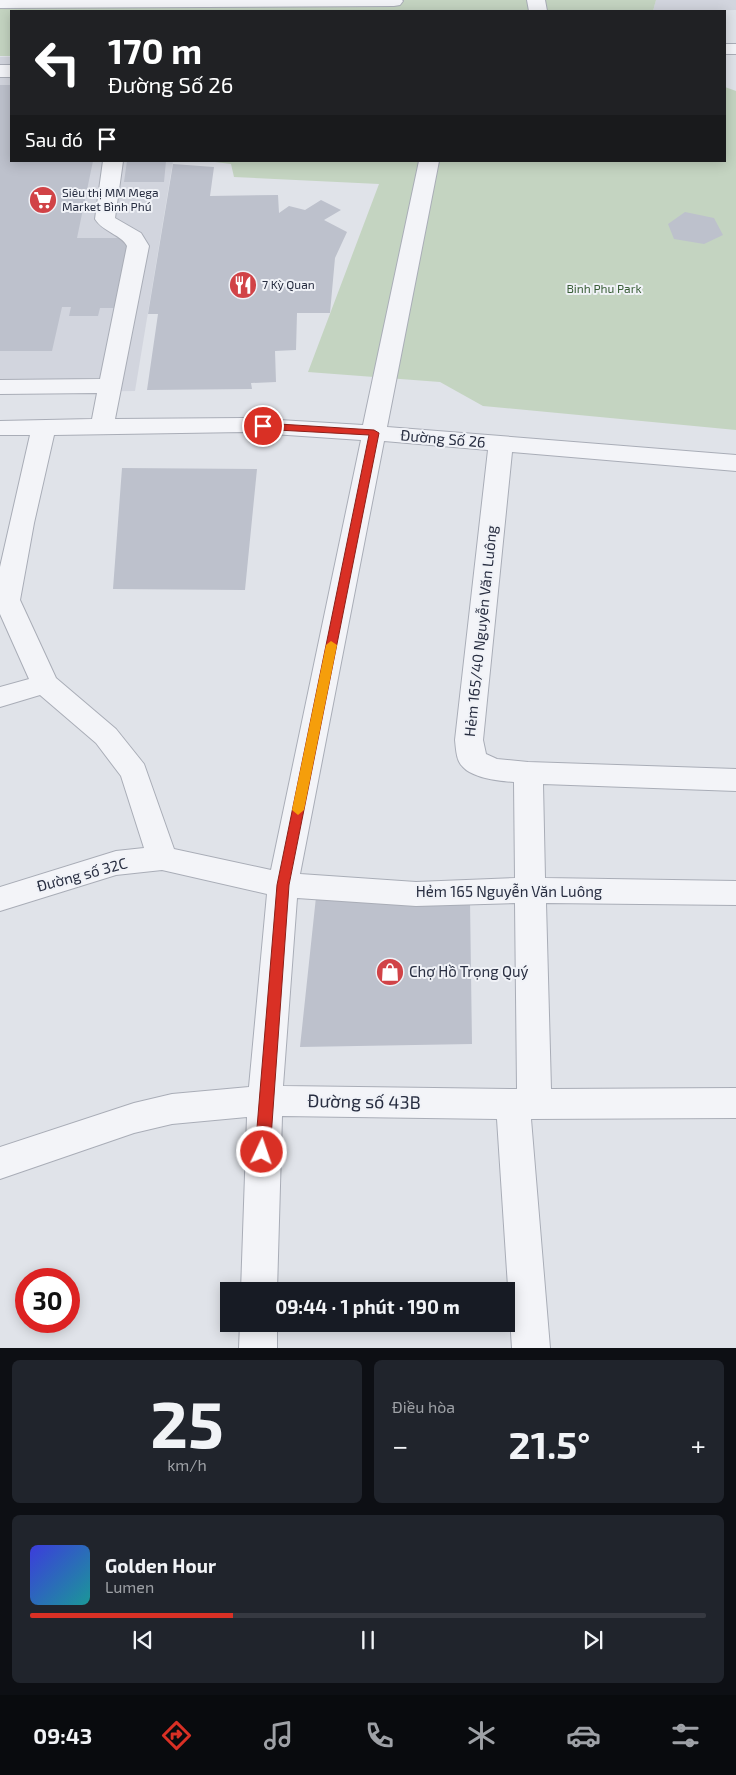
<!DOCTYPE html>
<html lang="vi">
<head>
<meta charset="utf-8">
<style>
	:root { --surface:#171b24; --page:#20242c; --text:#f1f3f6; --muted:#9ea1a6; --line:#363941; --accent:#d93025 }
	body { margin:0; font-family:"Exo 2",sans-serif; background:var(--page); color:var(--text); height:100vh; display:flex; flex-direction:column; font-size:19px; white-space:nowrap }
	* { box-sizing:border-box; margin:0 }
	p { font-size:16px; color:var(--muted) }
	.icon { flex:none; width:28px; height:28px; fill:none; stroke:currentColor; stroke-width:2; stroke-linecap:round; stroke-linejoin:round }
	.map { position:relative; height:1348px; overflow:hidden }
	.side { display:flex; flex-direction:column; gap:12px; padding:12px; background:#0d0f14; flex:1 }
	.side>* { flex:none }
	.hud { position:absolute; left:10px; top:10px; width:716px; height:152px; border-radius:0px; box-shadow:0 2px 12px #0003; background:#202124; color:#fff; overflow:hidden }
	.speed { position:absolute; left:15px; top:1268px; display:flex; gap:10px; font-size:25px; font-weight:700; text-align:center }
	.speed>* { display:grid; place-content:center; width:65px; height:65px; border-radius:50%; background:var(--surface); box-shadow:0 2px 12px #0003; line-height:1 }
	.speed .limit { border:8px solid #d22; background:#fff; color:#111 }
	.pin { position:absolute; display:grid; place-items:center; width:42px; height:42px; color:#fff; margin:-21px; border:2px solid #fff; border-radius:50%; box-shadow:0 1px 5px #0007 }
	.me { position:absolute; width:55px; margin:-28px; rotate:3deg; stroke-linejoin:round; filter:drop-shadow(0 0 4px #0008) }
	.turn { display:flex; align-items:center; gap:18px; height:105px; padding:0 15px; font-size:22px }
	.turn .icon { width:65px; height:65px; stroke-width:2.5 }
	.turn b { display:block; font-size:35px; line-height:42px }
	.then { display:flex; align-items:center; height:48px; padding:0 15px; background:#0003; gap:10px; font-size:19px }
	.big { font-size:38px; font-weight:700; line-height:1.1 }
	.side .card { flex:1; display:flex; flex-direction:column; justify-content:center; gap:8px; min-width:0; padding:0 18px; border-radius:8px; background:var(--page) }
	.side .dial { align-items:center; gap:0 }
	.dial b { font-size:65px; line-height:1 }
	.song { display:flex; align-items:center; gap:15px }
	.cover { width:60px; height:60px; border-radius:8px; background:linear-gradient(135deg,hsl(240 70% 55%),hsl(180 70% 35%)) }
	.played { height:5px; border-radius:2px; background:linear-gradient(90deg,var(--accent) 30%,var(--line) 30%) }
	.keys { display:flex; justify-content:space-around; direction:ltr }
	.heat { display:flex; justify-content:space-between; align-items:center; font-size:28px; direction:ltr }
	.side .tiles { flex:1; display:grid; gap:12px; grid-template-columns:1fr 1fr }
	.card:last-child { grid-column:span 2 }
	.trip { position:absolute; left:220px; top:1282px; width:295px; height:50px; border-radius:0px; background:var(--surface); box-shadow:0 2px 12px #0003; font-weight:700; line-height:50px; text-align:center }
	.tab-bar { display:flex; height:80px; justify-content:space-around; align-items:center; background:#090b0e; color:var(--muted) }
	.tab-bar .icon { width:35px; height:35px }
	.tab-bar .active { color:var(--accent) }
	.tab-bar b { font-size:22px; color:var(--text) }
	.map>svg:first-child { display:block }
	.built { fill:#d2d5de }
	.green { fill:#c4d4c1 }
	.building { fill:#bdc1cc }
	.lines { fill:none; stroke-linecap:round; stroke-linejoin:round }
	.minor-casing { stroke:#a9adb7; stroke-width:2 }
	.minor { fill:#f3f4f8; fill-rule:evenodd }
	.route { fill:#d93025; stroke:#8d1f18 }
	.slow { fill:#f59e0b }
	.labels { text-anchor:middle; stroke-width:4; stroke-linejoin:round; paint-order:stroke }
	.far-poi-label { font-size:12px; fill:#282e41; stroke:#f0f2f7; text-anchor:start }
	.far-park-label { font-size:12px; fill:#385d36; stroke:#f0f2f7 }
	.street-label { font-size:15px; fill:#282e41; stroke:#f0f2f7 }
	.poi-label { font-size:15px; fill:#282e41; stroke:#f0f2f7; text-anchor:start }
	.near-street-label { font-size:18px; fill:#282e41; stroke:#f0f2f7 }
</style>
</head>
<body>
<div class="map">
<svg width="736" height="1348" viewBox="0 0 736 1348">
	<rect width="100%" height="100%" fill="#e0e3e9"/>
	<!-- built -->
	<path class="built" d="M 656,0 L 736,0 L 736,10 L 653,11 Z
		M 0,57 L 11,57 L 11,161 L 173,161 L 135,391 L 0,393 Z"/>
	<!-- green -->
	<path class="green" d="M 0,0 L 656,0 L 653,11 L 11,11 L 11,56 L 0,56 Z
		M 725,87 L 736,91 L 736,430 L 483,406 L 440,382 L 308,372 L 379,184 L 234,177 L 231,164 L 207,161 L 725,161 Z"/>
	<!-- building -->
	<path class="building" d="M 0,85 L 11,85 L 11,161 L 93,161 L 77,238 L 131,238 L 120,308 L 100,308 L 98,316 L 69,316 L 71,307 L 62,307 L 52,351 L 0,351 Z
		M 127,161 L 166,161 L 164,182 L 124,182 Z
		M 173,164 L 214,167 L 210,196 L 278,195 L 279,213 L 289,206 L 305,210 L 321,200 L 341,210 L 324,220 L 347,232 L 335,258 L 330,313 L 297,313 L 296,350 L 275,351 L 276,382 L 251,383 L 252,389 L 147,390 L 158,314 L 148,314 Z
		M 685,212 L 714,218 L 723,235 L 704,244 L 674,239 L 668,224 Z
		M 122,468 L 257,469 L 245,590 L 113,589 Z
		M 316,897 L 470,901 L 472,1044 L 300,1047 Z"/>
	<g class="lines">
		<defs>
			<path id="minor" d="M 0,0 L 402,0 L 403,1 L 400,5 L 394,6 L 0,8 Z
				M 527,0 L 545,0 L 547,11 L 529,11 Z
				M 725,44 L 736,44 L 736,54 L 725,54 Z
				M 0,65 L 11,65 L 11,77 L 0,77 Z
				M 103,161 L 123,161 L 115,218 L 141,233 L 149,246 L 115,419 L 244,418 L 363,425 L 419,161 L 439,161 L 387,427 L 736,455 L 736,471 L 512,452 L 483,740 L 486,754 L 497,759 L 528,762 L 736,769 L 736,791 L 543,784 L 545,878 L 736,881 L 736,905 L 546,903 L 551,1089 L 736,1088 L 736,1118 L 531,1119 L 550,1348 L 512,1348 L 497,1119 L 282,1116 L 277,1291 L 241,1291 L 247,1117 L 172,1124 L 134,1133 L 0,1179 L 0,1147 L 134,1103 L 172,1094 L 249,1087 L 267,894 L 162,870 L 116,875 L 0,911 L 0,887 L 116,851 L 144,848 L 121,776 L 96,743 L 40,695 L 0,707 L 0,687 L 29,679 L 0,614 L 0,567 L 30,435 L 0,435 L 0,421 L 92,419 L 97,393 L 0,394 L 0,380 L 100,379 L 127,246 C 122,235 103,232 95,219 ZM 244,432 L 361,440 L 271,870 L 174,849 L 144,764 L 116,729 L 56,678 L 20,600 L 34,523 L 54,435 ZM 384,441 L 488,450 L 455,740 C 456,748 456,761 463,767 C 473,778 499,781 514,782 L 515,878 L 416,882 L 300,874 ZM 297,898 L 416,906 L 515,903 L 517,1089 L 283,1086 Z
				M 240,1324 L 277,1324 L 277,1348 L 239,1348 Z"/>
		</defs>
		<!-- minor casing -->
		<use href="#minor" class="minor-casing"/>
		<!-- minor -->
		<use href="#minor" class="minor"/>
	</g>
	<!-- route -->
	<path class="route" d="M 263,423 L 374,430 L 379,433 L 289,885 L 270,1152 L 268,1157 L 262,1159 L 257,1157 L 255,1152 L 277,885 L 369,435 L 259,429 L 259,424 Z"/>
	<!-- slow -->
	<path class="slow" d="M 331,641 L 337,645 L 304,810 L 298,815 L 292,810 L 326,645 Z"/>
	<!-- icons -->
	<defs>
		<symbol id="supermarket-disc" viewBox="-11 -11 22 22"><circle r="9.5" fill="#d14347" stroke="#f0f2f7"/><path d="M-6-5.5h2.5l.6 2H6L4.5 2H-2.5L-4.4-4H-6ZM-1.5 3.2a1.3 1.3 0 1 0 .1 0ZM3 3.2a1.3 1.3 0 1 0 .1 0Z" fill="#fff"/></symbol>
		<symbol id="restaurant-disc" viewBox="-11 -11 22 22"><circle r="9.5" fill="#d14347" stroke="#f0f2f7"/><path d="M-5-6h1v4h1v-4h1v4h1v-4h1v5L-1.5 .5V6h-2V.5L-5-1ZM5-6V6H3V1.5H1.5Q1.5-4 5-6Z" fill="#fff"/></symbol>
		<symbol id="shop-disc" viewBox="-11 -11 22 22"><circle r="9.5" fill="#d14347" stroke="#f0f2f7"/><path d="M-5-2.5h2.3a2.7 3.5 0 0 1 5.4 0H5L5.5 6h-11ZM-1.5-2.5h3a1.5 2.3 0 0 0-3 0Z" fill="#fff"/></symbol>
	</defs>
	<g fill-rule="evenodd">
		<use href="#supermarket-disc" x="27" y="184" width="32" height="32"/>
		<use href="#restaurant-disc" x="227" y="269" width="32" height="32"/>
		<use href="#shop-disc" x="374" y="956" width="32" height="32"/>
	</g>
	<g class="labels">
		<!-- far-poi labels -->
		<g class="far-poi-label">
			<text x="62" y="197">Siêu thị MM Mega<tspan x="62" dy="14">Market Bình Phú</tspan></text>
			<text x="262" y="289">7 Kỳ Quan</text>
		</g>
		<!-- far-park labels -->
		<g class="far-park-label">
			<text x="604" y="293">Binh Phu Park</text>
		</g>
		<!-- street labels -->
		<g class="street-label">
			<text transform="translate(443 439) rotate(5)" y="5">Đường Số 26</text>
			<text transform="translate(481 631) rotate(-84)" y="5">Hẻm 165/40 Nguyễn Văn Luông</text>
			<text transform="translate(82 875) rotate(-15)" y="5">Đường số 32C</text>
			<text x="509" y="897">Hẻm 165 Nguyễn Văn Luông</text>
		</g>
		<!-- poi labels -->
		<g class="poi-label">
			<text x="409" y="977">Chợ Hồ Trọng Quý</text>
		</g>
		<!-- near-street labels -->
		<g class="near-street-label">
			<text transform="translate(364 1102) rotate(1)" y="6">Đường số 43B</text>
		</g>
	</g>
</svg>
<div class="speed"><div class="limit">30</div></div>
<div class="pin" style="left:263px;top:426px;background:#d93025"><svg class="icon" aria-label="arrive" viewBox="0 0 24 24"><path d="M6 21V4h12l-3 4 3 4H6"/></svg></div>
<svg class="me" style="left:262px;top:1152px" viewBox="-20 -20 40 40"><circle r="17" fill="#d93025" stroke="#fff" stroke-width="3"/><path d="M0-11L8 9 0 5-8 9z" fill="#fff"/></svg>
<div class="trip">09:44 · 1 phút · 190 m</div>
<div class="hud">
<div class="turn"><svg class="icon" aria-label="left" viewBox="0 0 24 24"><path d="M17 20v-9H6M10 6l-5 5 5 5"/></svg><div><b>170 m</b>Đường Số 26</div></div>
<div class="then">Sau đó<svg class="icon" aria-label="arrive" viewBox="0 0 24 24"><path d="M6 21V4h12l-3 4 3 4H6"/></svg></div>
</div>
</div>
<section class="side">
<div class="tiles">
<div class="card dial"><b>25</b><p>km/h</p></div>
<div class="card"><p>Điều hòa</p>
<div class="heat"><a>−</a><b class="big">21.5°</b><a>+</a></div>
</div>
<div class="card">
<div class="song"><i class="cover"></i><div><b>Golden Hour</b><p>Lumen</p></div></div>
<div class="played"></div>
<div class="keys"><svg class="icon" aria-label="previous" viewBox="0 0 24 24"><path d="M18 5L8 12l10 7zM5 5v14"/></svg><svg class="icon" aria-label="pause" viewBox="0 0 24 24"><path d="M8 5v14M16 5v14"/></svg><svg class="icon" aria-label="next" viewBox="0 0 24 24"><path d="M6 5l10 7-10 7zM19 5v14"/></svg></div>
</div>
</div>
</section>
<nav class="tab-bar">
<b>09:43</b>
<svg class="icon active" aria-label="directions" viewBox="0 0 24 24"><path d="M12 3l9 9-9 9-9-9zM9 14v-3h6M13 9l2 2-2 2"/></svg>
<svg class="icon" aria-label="music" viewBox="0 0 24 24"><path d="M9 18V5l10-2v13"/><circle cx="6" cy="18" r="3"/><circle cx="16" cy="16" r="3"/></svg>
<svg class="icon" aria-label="phone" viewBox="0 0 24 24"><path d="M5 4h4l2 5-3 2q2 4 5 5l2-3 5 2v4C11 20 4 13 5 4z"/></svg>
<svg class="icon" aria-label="climate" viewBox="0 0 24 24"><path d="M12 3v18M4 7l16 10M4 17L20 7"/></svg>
<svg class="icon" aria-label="car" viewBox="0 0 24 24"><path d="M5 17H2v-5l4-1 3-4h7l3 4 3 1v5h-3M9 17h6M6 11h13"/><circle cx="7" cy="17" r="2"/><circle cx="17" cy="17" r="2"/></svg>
<svg class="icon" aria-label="filters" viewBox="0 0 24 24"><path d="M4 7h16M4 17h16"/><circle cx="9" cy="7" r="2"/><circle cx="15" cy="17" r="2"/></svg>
</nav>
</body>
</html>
